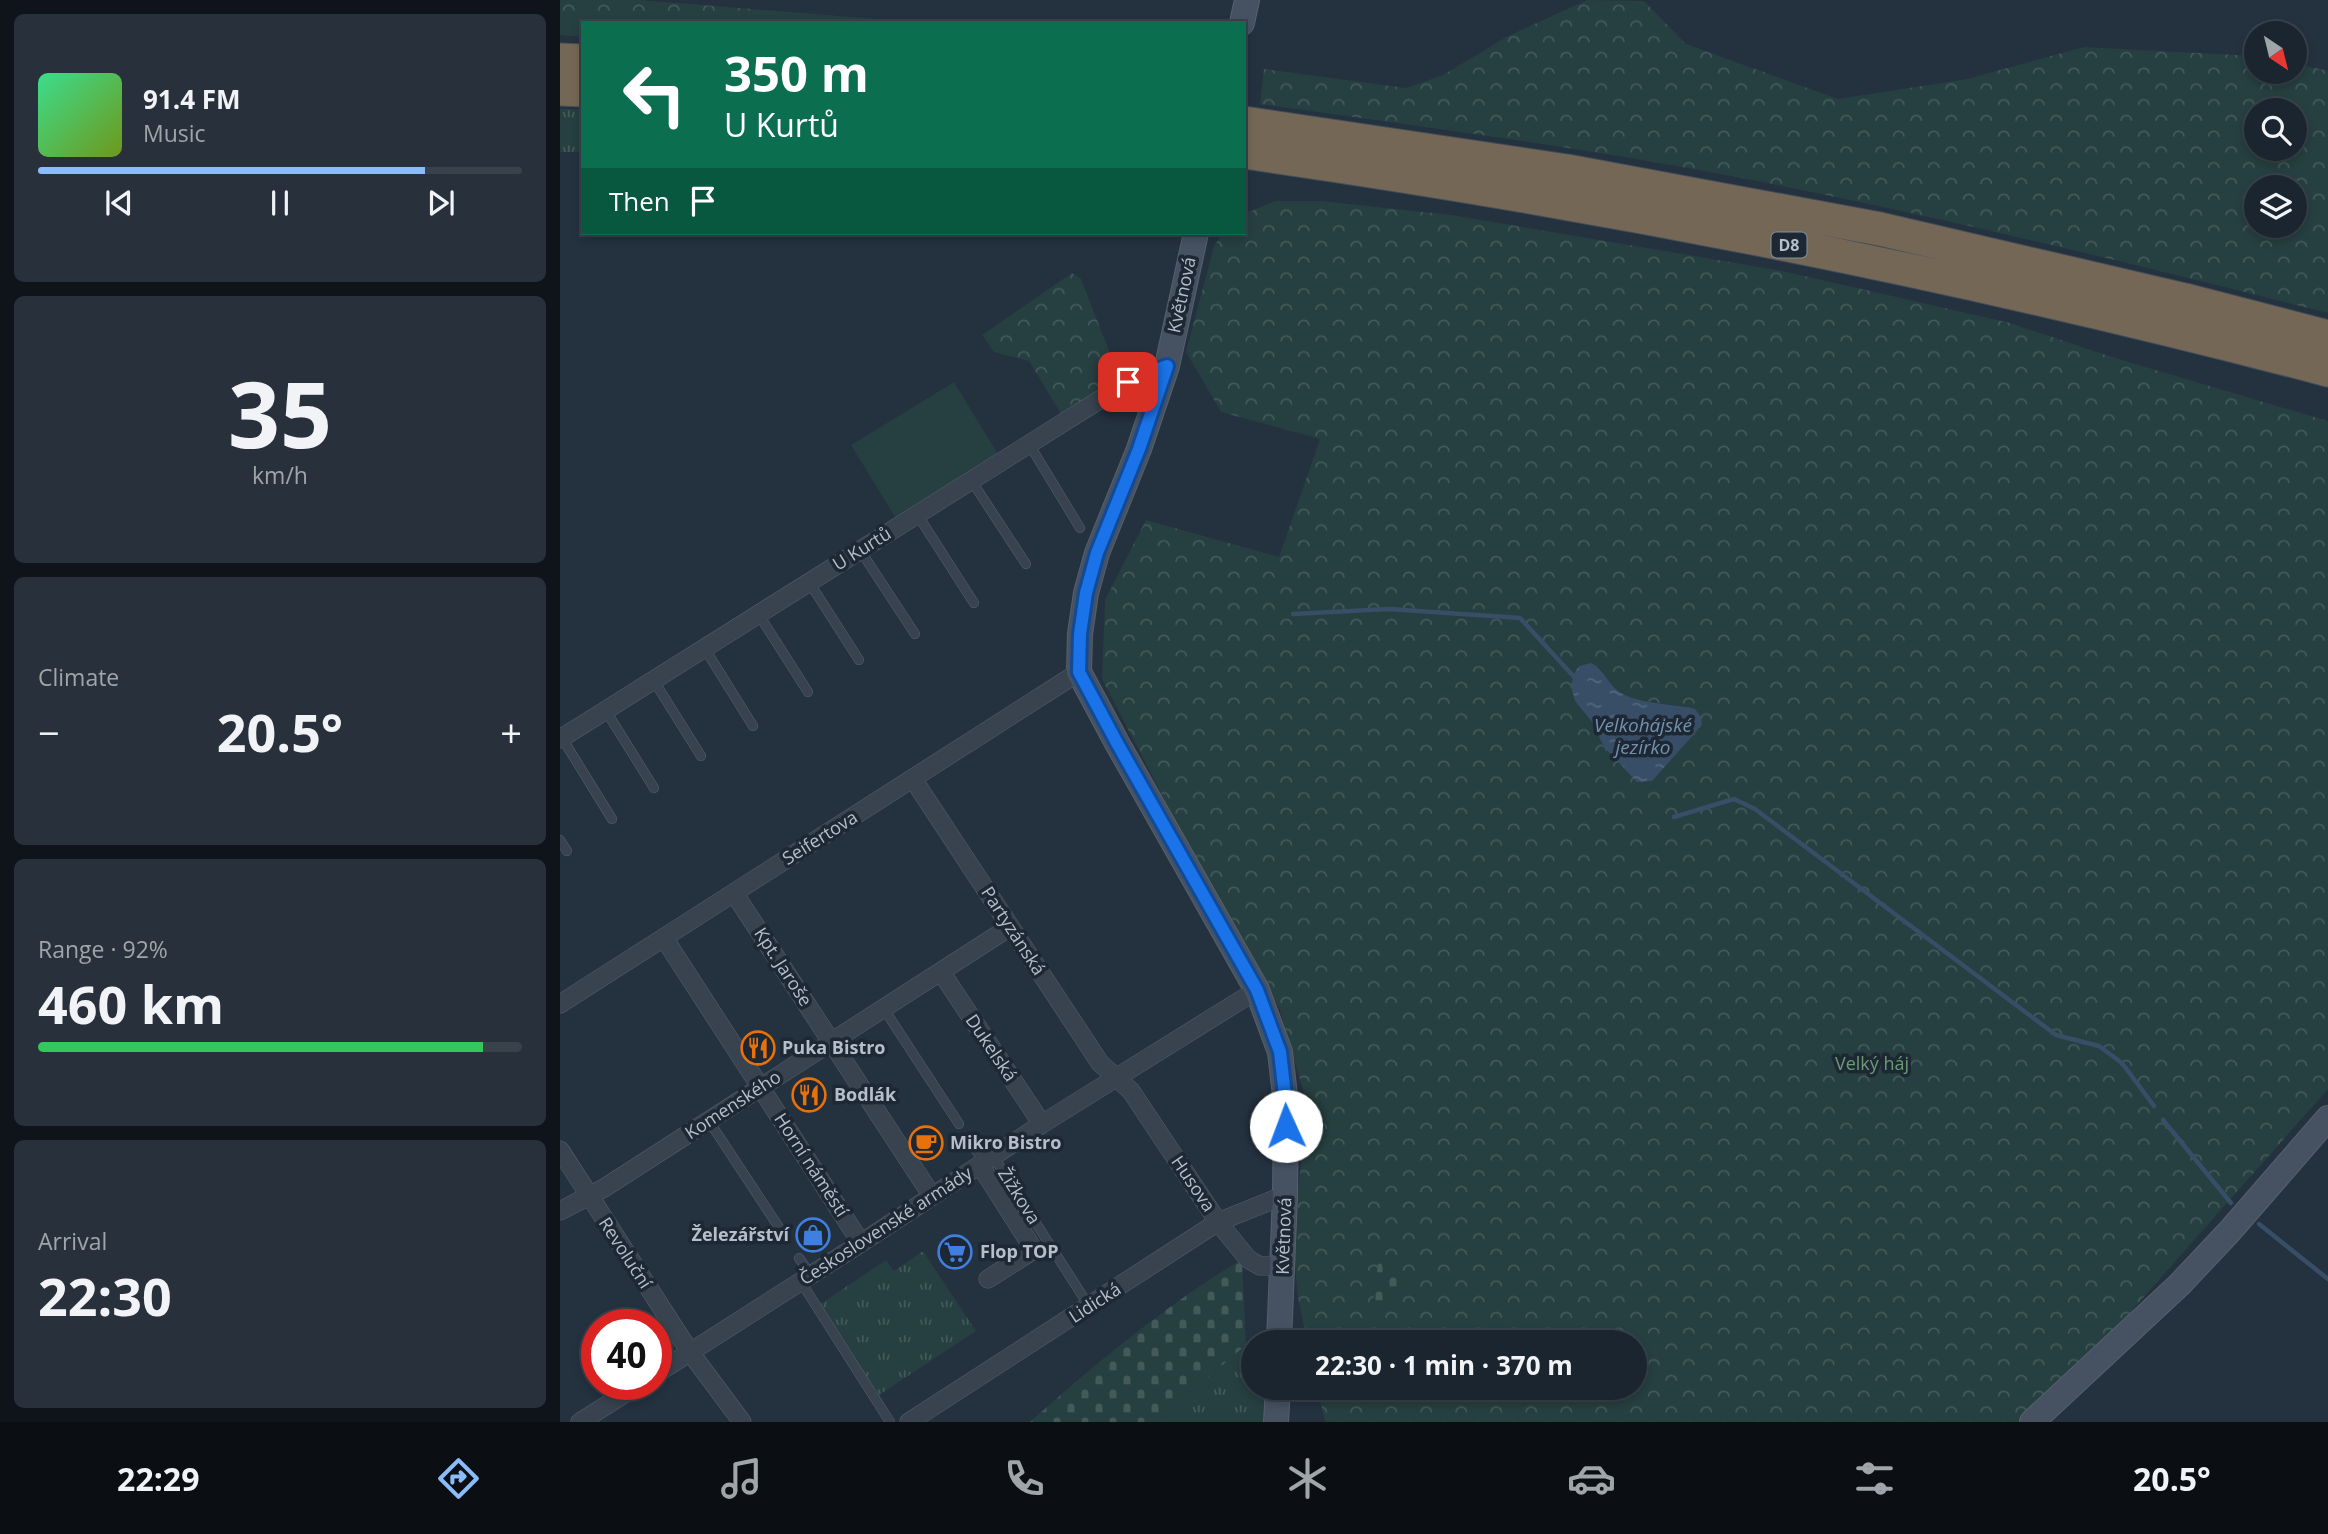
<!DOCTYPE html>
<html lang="en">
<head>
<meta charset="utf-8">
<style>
	:root { --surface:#1b252f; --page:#28313b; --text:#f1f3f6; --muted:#a0a5aa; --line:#39424b; --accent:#8abcfa }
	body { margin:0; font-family:"Open Sans",sans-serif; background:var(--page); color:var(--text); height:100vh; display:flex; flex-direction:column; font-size:26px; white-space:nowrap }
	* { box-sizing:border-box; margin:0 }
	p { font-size:23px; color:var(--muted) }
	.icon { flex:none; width:38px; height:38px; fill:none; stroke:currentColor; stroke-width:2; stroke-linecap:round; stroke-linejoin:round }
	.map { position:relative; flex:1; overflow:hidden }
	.sheet { display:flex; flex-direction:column; gap:14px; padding:14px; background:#0f141a; width:560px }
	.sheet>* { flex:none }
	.top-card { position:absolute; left:21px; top:21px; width:665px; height:214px; border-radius:0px; box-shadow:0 4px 10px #0003,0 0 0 2px var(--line); background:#0b6e4f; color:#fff; overflow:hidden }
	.needle { width:46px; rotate:145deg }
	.fabs { position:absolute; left:1684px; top:21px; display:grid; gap:14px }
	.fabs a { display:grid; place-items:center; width:63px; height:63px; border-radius:50%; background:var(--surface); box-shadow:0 4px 10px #0003,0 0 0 2px var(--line); font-size:35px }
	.speed { position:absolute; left:21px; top:1309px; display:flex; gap:14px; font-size:35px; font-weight:700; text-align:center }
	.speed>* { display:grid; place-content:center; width:91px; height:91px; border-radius:50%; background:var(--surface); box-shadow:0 4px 10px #0003,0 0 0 2px var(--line); line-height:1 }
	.speed .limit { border:10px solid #d22; background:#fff; color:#111 }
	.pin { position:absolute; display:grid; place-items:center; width:60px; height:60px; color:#fff; margin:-30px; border-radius:14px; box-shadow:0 4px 10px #0006 }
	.me { position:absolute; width:77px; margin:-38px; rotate:358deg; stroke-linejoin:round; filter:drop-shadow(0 0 5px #0008) }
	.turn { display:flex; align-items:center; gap:24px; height:147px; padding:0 28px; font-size:32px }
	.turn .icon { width:91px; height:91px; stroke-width:2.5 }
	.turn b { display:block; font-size:49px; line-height:60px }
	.then { display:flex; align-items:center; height:66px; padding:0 28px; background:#0003; gap:14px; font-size:26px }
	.big { font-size:52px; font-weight:700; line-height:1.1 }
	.sheet .tile { flex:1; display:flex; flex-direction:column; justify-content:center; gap:10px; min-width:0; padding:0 24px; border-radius:10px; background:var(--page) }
	.sheet .dial { align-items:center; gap:0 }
	.dial b { font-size:91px; line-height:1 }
	.song { display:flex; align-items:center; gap:21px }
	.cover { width:84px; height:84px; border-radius:10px; background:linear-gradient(135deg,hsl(150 70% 55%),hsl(80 70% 35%)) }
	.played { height:7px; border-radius:4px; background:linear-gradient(90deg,var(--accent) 80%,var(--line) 80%) }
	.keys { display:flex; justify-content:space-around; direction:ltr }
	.heat { display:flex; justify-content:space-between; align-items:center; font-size:38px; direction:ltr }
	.charge { height:10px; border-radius:5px; background:linear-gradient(90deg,#34c759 92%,var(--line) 0) }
	.trip { position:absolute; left:681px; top:1330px; width:406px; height:70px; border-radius:35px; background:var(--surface); box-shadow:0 4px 10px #0003,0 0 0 2px var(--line); font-weight:700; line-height:70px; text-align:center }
	.tabs { display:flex; height:112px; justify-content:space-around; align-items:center; background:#0b0f13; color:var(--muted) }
	.tabs .icon { width:49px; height:49px }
	.tabs .current { color:var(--accent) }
	.tabs b { font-size:32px; color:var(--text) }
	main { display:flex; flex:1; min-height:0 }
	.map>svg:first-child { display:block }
	.grass { fill:url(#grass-tufts) }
	.forest { fill:url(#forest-crowns); fill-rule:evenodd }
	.cemetery { fill:url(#cemetery-stones) }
	.pitch { fill:#263f40 }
	.water { fill:url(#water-ripples) }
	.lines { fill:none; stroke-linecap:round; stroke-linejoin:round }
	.stream { stroke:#384e67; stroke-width:4.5 }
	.lane-casing { stroke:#56616d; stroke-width:10 }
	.street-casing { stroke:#56616d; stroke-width:19 }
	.secondary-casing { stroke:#56616d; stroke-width:26 }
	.highway-casing { stroke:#434e5a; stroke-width:35 }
	.lane { stroke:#38434f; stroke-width:9 }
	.street { stroke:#38434f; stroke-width:18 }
	.secondary { stroke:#465262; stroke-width:24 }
	.highway { stroke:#756755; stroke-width:33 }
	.route-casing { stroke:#114b97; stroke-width:18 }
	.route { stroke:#1a73e8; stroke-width:12 }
	.labels { text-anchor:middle; stroke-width:7; stroke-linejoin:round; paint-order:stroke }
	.shield { fill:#1d2834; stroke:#87919d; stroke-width:2 }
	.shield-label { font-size:16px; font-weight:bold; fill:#b5beca }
	.street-label { font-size:18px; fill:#b5beca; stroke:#1d2834 }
	.poi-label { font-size:18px; font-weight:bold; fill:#b5beca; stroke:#1d2834; text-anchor:start }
	.park-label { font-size:18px; fill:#6b9b74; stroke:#1d2834 }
	.water-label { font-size:19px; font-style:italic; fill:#7491ad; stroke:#1d2834 }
</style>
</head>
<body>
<main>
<section class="sheet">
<div class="tile">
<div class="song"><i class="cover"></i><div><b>91.4 FM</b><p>Music</p></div></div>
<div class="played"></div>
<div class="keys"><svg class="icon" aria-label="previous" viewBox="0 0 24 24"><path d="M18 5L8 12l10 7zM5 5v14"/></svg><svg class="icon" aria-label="pause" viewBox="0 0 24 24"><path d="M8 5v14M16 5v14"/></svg><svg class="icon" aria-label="next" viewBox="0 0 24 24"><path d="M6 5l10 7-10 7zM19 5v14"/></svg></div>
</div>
<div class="tile dial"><b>35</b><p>km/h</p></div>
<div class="tile"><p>Climate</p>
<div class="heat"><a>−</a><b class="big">20.5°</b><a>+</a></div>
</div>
<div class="tile"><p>Range · 92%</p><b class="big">460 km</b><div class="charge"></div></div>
<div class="tile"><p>Arrival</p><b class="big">22:30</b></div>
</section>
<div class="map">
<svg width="1768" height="1422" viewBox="0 0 1768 1422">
	<defs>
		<pattern id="grass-tufts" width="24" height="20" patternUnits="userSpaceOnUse" patternTransform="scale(1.75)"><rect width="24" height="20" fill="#263f40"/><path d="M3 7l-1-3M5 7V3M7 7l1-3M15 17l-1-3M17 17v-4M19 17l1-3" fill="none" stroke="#43595a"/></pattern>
		<pattern id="forest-crowns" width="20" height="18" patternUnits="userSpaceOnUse" patternTransform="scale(1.75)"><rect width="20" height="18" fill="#263f40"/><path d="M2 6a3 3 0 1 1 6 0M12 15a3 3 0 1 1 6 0" fill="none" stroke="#43595a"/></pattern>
		<pattern id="cemetery-stones" width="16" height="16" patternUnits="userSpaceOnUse" patternTransform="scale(1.75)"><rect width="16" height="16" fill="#263f40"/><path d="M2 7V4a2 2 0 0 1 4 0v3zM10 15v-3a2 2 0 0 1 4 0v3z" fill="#43595a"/></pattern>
		<pattern id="water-ripples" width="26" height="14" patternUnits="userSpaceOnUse" patternTransform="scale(1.75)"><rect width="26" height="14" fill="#384e67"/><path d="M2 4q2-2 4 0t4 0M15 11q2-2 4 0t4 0" fill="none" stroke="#53667b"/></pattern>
	</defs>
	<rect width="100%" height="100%" fill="#24313f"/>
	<!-- grass -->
	<path class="grass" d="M 0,109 L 23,109 L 23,152 L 0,152 Z
		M 363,1251 L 416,1331 L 319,1395 L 259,1305 L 326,1260 L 334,1271 Z
		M 693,1344 L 693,1388 L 707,1388 L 707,1422 L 596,1422 L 686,1345 Z"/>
	<!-- forest -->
	<path class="forest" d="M 0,0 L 80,0 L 368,23 L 23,23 L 23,37 L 0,35 Z
		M 1027,0 L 1084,1 L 1126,44 L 1278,99 L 1407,79 L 1524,47 L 1696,56 L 1696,72 L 1734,72 L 1734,63 L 1768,71 L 1768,313 C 1570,263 1371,214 1171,176 C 1015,146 857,126 700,104 L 704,69 L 846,88 L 883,75 L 948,36 ZM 1696,110 L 1734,110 L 1734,149 L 1696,149 ZM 1696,187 L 1734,187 L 1734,226 L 1696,226 Z
		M 715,201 L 762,201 L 892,215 L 1223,271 L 1450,323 L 1552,357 L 1768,421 L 1768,1089 L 1543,1343 L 1458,1422 L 765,1422 L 757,1388 L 1074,1388 L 1074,1342 L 747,1342 L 738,1297 L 732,1232 L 741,1166 L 740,1125 L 744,1093 L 719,1007 L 616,822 L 542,679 L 545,600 L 586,520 L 719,557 L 760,439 L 661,412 L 626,352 L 654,246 L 663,233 L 684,233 L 684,214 ZM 1039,667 C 1044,674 1049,684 1055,690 C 1069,702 1114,704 1135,709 L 1141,717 L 1044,747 L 1032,722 L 1015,701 Z
		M 512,273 L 521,279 L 560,379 L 501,414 L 469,361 L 434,352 L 422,335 Z"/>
	<!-- cemetery -->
	<path class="cemetery" d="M 819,1257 C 852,1268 847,1307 812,1309 Z
		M 682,1259 L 686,1345 L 596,1422 L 470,1422 C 537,1362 605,1306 682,1259 Z"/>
	<!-- pitch -->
	<path class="pitch" d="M 394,382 L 438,454 L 335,517 L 291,445 Z"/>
	<!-- water -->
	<path class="water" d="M 1031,663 C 1044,669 1047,683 1058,691 C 1073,703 1114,704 1135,709 L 1141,717 L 1142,725 L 1092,781 L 1077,782 L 1044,747 L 1032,722 L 1015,701 L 1011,686 L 1014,674 L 1019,666 Z"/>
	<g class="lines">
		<!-- stream -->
		<path class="stream" d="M 733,614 L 829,609 L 960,618 L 1016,679
			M 1114,817 L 1174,799 L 1195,809 L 1496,1035 L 1539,1046 L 1562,1063 L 1594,1106
			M 1603,1120 L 1671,1203
			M 1699,1224 L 1768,1279"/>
		<defs>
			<path id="lane" d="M 469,444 L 520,528
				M 411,480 L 466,564
				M 357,514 L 414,603
				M 300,550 L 355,634
				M 249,582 L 299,660
				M 199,615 L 248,692
				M 145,649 L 193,726
				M 94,681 L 141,756
				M 46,711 L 94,788
				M 2,738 L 52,819
				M 0,840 L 7,851
				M 324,1009 L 399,1124
				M 149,1121 L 224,1235
				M 413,1146 L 424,1162
				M 433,1156 L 529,1306
				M 239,1258 L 251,1275
				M 241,1282 L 330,1422"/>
			<path id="street" d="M 0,739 L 568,382 L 607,366
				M 353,779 L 540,1063 L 571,1091 L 658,1222 L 688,1259 L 700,1266 L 723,1266
				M 174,893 L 372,1196
				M 104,938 L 301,1243
				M 381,972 L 482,1124
				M 0,1004 L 519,672
				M 0,1150 L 130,1352 L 182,1422
				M 420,1165 L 474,1250 L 428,1279
				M 0,1211 L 44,1188 L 450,927
				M 96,1374 L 301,1243 L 482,1124 L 697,990
				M 20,1422 L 80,1384
				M 349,1422 L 658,1222 L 725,1195"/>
			<path id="secondary" d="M 682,23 L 687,0
				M 636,233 L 607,366 L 579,449 L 537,553 L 526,593 L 520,634 L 519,672 L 557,743 L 697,990 L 720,1052 L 726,1104 L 725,1195 L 719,1342
				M 716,1422 L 718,1388
				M 1472,1422 L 1619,1285 L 1669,1232 L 1768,1118"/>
			<path id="highway" d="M 0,60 L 23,61
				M 0,89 L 23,90
				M 684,123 L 1007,171 L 1320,229 L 1625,300 L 1768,337
				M 684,152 C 1050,204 1411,276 1768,370"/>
		</defs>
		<!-- lane casing -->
		<use href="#lane" class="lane-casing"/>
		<!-- street casing -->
		<use href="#street" class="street-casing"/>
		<!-- secondary casing -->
		<use href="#secondary" class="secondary-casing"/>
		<!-- highway casing -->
		<use href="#highway" class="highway-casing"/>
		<!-- lane -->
		<use href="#lane" class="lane"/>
		<!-- street -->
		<use href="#street" class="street"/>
		<!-- secondary -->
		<use href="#secondary" class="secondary"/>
		<!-- highway -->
		<use href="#highway" class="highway"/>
	</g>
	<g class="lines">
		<defs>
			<path id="route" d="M 568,382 L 607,366 L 579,449 L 537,553 L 526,593 L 520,634 L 519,672 L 557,743 L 697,990 L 720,1052 L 726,1104 L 726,1126"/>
		</defs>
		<!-- route casing -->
		<use href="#route" class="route-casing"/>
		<!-- route -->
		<use href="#route" class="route"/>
	</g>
	<!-- icons -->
	<defs>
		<symbol id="restaurant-ring" viewBox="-11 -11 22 22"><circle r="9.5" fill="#1d2834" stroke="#e8710a" stroke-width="1.5"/><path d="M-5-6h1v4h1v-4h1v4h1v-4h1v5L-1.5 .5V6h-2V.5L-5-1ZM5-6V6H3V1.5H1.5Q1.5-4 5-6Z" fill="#e8710a"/></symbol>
		<symbol id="cafe-ring" viewBox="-11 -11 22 22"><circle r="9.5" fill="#1d2834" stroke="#e8710a" stroke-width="1.5"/><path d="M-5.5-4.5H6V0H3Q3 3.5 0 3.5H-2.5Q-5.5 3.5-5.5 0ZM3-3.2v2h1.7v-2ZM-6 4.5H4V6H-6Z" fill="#e8710a"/></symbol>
		<symbol id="shop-ring" viewBox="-11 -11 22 22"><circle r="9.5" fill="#1d2834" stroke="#3f7fe0" stroke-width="1.5"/><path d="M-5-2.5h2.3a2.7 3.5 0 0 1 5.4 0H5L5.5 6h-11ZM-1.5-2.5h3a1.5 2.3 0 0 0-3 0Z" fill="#3f7fe0"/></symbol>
		<symbol id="supermarket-ring" viewBox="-11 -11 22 22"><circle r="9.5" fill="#1d2834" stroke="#3f7fe0" stroke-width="1.5"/><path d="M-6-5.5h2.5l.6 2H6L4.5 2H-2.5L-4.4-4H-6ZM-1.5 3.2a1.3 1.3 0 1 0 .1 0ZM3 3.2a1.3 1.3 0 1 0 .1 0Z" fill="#3f7fe0"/></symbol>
	</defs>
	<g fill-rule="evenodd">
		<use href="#restaurant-ring" x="179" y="1029" width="38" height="38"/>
		<use href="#restaurant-ring" x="230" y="1076" width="38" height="38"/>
		<use href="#cafe-ring" x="347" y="1124" width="38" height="38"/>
		<use href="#shop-ring" x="234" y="1216" width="38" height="38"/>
		<use href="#supermarket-ring" x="376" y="1233" width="38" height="38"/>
	</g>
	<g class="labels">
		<!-- shield labels -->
		<rect class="shield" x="1211.5" y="232.5" width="35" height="25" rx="5"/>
		<g class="shield-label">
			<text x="1229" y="251">D8</text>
		</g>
		<!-- street labels -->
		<g class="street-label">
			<text transform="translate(622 295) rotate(-78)" y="6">Květnová</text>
			<text transform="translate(302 549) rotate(-32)" y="6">U Kurtů</text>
			<text transform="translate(260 838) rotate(-32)" y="6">Seifertova</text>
			<text transform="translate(453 931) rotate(57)" y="6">Partyzánská</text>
			<text transform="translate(223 967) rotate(57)" y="6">Kpt. Jaroše</text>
			<text transform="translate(431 1048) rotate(56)" y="6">Dukelská</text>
			<text transform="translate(173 1105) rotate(-33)" y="6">Komenského</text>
			<text transform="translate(251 1165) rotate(57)" y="6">Horní náměstí</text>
			<text transform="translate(633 1184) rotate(56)" y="6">Husova</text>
			<text transform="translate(459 1196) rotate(58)" y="6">Žižkova</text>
			<text transform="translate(326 1226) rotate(-33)" y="6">Československé armády</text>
			<text transform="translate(724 1236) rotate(-88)" y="6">Květnová</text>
			<text transform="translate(65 1253) rotate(57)" y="6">Revoluční</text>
			<text transform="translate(535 1303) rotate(-33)" y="6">Lidická</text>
		</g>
		<!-- poi labels -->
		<g class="poi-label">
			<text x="222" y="1054">Puka Bistro</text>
			<text x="274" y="1101">Bodlák</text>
			<text x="390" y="1149">Mikro Bistro</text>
			<text x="229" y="1241" text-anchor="end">Železářství</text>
			<text x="420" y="1258">Flop TOP</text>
		</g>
		<!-- park labels -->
		<g class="park-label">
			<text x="1312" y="1070">Velký háj</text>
		</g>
		<!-- water labels -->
		<g class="water-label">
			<text x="1083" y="732">Velkohájské<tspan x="1083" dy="22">jezírko</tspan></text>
		</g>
	</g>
</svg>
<div class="fabs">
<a><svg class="needle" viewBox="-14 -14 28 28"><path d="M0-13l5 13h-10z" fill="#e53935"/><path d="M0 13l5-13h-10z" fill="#a0a5aa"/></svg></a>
<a><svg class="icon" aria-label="search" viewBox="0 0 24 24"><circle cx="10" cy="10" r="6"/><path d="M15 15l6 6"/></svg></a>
<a><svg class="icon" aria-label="layers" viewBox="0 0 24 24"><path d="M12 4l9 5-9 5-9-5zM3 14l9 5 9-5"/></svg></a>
</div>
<div class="speed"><div class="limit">40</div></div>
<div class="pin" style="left:568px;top:382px;background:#d93025"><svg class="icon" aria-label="arrive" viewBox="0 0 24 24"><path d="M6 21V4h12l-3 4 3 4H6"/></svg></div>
<svg class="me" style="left:726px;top:1126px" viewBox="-20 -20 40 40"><circle r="19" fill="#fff"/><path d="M0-13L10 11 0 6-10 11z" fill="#1a73e8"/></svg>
<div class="trip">22:30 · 1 min · 370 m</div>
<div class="top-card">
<div class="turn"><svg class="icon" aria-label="left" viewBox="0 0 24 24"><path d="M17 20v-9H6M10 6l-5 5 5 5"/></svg><div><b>350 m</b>U Kurtů</div></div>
<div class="then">Then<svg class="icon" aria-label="arrive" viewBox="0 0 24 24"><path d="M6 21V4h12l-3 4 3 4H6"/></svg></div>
</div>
</div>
</main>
<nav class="tabs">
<b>22:29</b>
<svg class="icon current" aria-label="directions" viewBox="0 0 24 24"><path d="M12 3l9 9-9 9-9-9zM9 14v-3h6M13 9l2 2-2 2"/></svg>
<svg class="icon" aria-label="music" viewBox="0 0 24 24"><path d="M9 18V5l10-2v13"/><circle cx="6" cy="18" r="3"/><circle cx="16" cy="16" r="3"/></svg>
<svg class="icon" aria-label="phone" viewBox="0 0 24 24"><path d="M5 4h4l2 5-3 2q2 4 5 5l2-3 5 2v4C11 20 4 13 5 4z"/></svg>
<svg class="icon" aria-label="climate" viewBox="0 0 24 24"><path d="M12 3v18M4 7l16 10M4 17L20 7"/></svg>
<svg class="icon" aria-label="car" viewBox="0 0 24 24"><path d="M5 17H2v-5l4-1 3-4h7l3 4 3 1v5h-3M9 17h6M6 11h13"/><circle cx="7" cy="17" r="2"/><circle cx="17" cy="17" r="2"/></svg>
<svg class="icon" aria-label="filters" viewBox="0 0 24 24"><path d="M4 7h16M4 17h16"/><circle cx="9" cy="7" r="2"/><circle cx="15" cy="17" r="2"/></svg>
<b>20.5°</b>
</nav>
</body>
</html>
